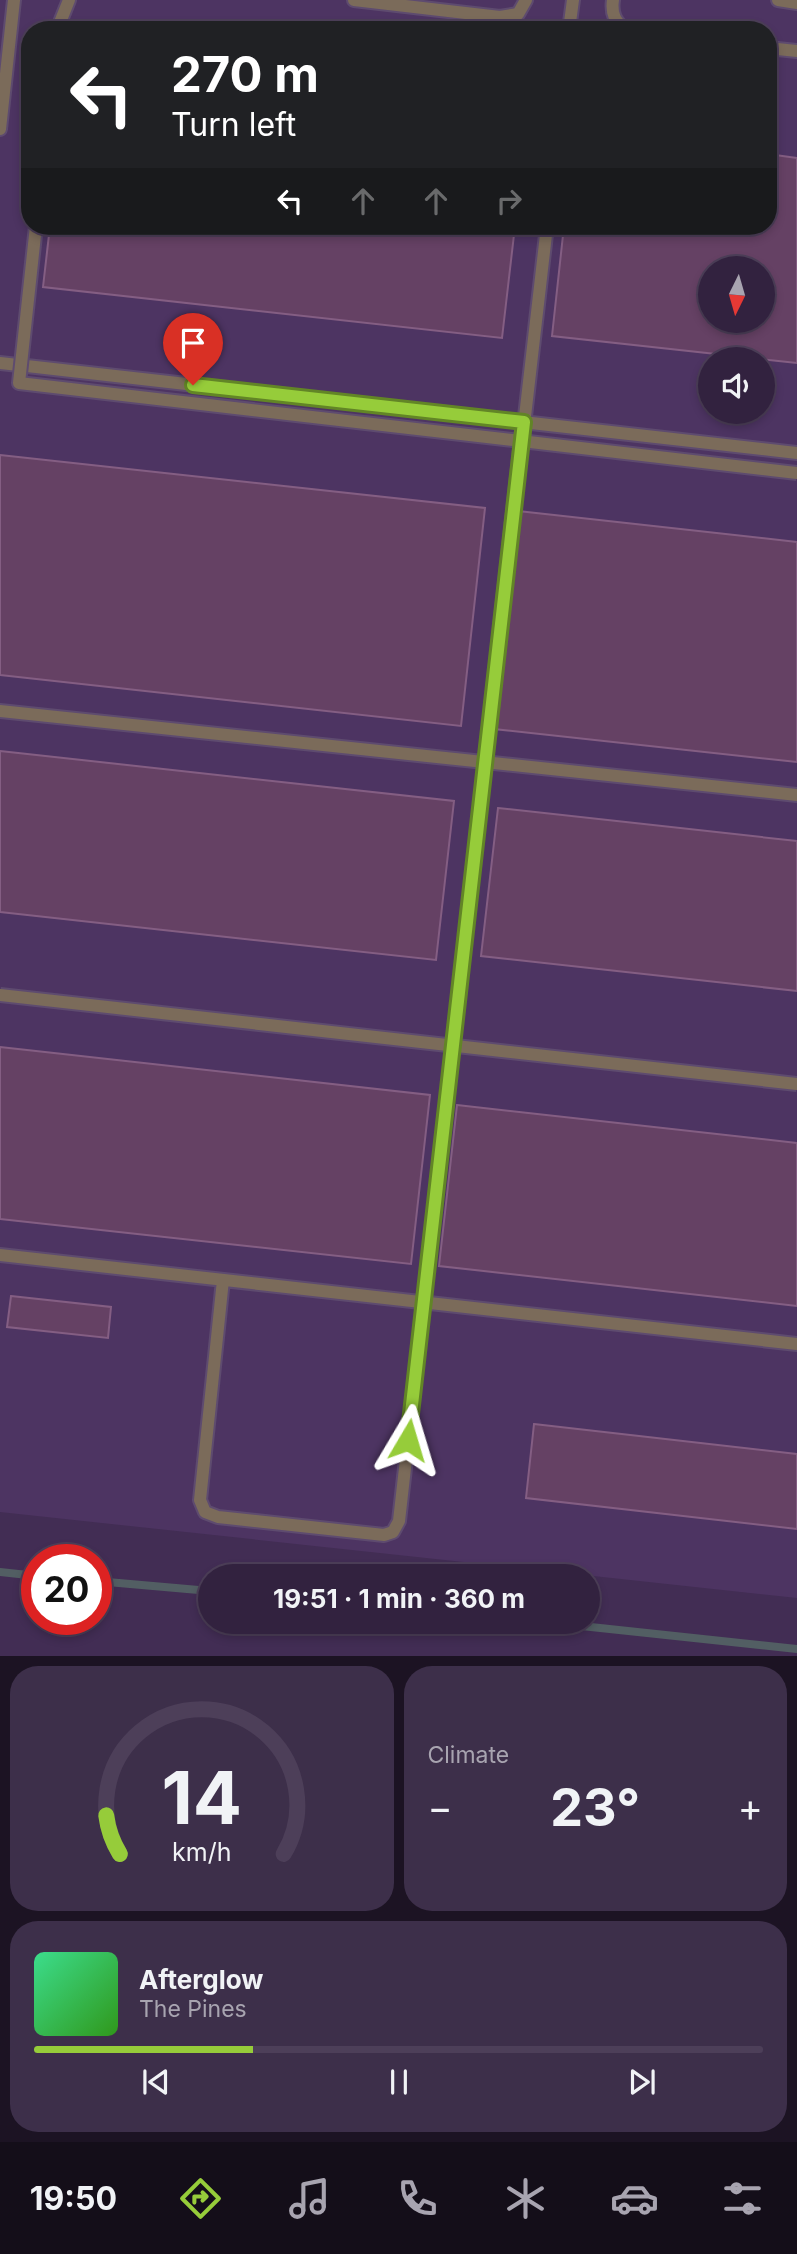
<!DOCTYPE html>
<html lang="en">
<head>
<meta charset="utf-8">
<style>
	:root { --surface:#32223f; --page:#3d2f4a; --text:#f1f3f6; --muted:#a8a4b0; --line:#4d3f59; --accent:#96cc3a }
	body { margin:0; font-family:Inter,sans-serif; background:var(--page); color:var(--text); height:100vh; display:flex; flex-direction:column; font-size:26px; white-space:nowrap }
	* { box-sizing:border-box; margin:0 }
	p { font-size:23px; color:var(--muted) }
	.icon { flex:none; width:38px; height:38px; fill:none; stroke:currentColor; stroke-width:2; stroke-linecap:round; stroke-linejoin:round }
	.map { position:relative; height:1656px; overflow:hidden }
	.side { display:flex; flex-direction:column; gap:10px; padding:10px; background:#1c1323; flex:1 }
	.side>* { flex:none }
	.top-card { position:absolute; left:21px; top:21px; width:756px; height:214px; border-radius:28px; box-shadow:0 4px 10px #0003,0 0 0 2px var(--line); background:#202124; color:#fff; overflow:hidden }
	.needle { width:46px; rotate:185deg }
	.tools { position:absolute; left:698px; top:256px; display:grid; gap:14px }
	.tools a { display:grid; place-items:center; width:77px; height:77px; border-radius:50%; background:var(--surface); box-shadow:0 4px 10px #0003,0 0 0 2px var(--line); font-size:35px }
	.speed { position:absolute; left:21px; top:1544px; display:flex; gap:14px; font-size:35px; font-weight:700; text-align:center }
	.speed>* { display:grid; place-content:center; width:91px; height:91px; border-radius:50%; background:var(--surface); box-shadow:0 4px 10px #0003,0 0 0 2px var(--line); line-height:1 }
	.speed .limit { border:10px solid #d22; background:#fff; color:#111 }
	.pin { position:absolute; display:grid; place-items:center; width:60px; height:60px; color:#fff; margin:-72px -30px; border-radius:50% 50% 50% 0; rotate:-45deg; box-shadow:0 0 7px #0007 }
	.pin .icon { rotate:45deg }
	.me { position:absolute; width:77px; margin:-38px; rotate:7deg; stroke-linejoin:round; filter:drop-shadow(0 0 5px #0008) }
	.turn { display:flex; align-items:center; gap:24px; height:147px; padding:0 35px; font-size:32px }
	.turn .icon { width:91px; height:91px; stroke-width:2.5 }
	.turn b { display:block; font-size:49px; line-height:60px }
	.lanes { display:flex; align-items:center; height:66px; padding:0 35px; background:#0003; justify-content:center; gap:35px; direction:ltr }
	.lanes .off { opacity:.35 }
	.big { font-size:52px; font-weight:700; line-height:1.1 }
	.side .card { flex:1; display:flex; flex-direction:column; justify-content:center; gap:10px; min-width:0; padding:0 24px; border-radius:28px; background:var(--page) }
	.side .dial { align-items:center; gap:0 }
	.dial svg { height:182px; overflow:visible; fill:none; stroke:var(--line); stroke-width:7; stroke-linecap:round; text-anchor:middle }
	.dial text { fill:var(--text); stroke:none }
	.song { display:flex; align-items:center; gap:21px }
	.cover { width:84px; height:84px; border-radius:10px; background:linear-gradient(135deg,hsl(150 70% 55%),hsl(110 70% 35%)) }
	.played { height:7px; border-radius:4px; background:linear-gradient(90deg,var(--accent) 30%,var(--line) 30%) }
	.keys { display:flex; justify-content:space-around; direction:ltr }
	.heat { display:flex; justify-content:space-between; align-items:center; font-size:38px; direction:ltr }
	.side .tiles { flex:1; display:grid; gap:10px; grid-template-columns:1fr 1fr }
	.card:last-child { grid-column:span 2 }
	.trip { position:absolute; left:198px; top:1564px; width:402px; height:70px; border-radius:35px; background:var(--surface); box-shadow:0 4px 10px #0003,0 0 0 2px var(--line); font-weight:700; line-height:70px; text-align:center }
	.tabs { display:flex; height:112px; justify-content:space-around; align-items:center; background:#140e19; color:var(--muted) }
	.tabs .icon { width:49px; height:49px }
	.tabs .active { color:var(--accent) }
	.tabs b { font-size:32px; color:var(--text) }
	.map>svg:first-child { display:block }
	.built { fill:#4d3462; fill-rule:evenodd }
	.lines { fill:none; stroke-linecap:round; stroke-linejoin:round }
	.stream { stroke:#525e63; stroke-width:8 }
	.building { fill:#654164; stroke:#845e83; stroke-width:2; fill-rule:evenodd }
	.lane-casing { stroke:#5e4b6f; stroke-width:16 }
	.lane { stroke:#7b6b5a; stroke-width:12 }
	.lane-bridge-casing { stroke:#5e4b6f; stroke-width:16; stroke-linecap:butt }
	.lane-bridge { stroke:#7b6b5a; stroke-width:12 }
	.route-casing { stroke:#628526; stroke-width:18 }
	.route { stroke:#96cc3a; stroke-width:12 }
</style>
</head>
<body>
<div class="map">
<svg width="797" height="1656" viewBox="0 0 797 1656">
	<rect width="100%" height="100%" fill="#422d54"/>
	<!-- built -->
	<path class="built" d="M 0,0 L 797,0 L 797,1598 L 0,1512 ZM 30,30 L 768,30 L 768,226 L 30,226 ZM 710,268 L 763,268 L 763,320 L 710,320 ZM 710,359 L 763,359 L 763,411 L 710,411 Z"/>
	<g class="lines">
		<!-- stream -->
		<path class="stream" d="M 0,1572 L 37,1576
			M 96,1581 L 210,1591
			M 544,1622 L 797,1649"/>
	</g>
	<!-- building -->
	<path class="building" d="M 768,154 L 797,158 L 797,363 L 552,336 L 564,226 L 768,226 ZM 710,268 L 763,268 L 763,320 L 710,320 Z
		M 50,226 L 515,226 L 502,338 L 43,287 Z
		M 0,455 L 485,508 L 461,726 L 0,675 Z
		M 518,511 L 797,542 L 797,762 L 494,729 Z
		M 0,751 L 454,801 L 436,960 L 0,912 Z
		M 498,808 L 797,841 L 797,991 L 481,956 Z
		M 0,1047 L 430,1095 L 411,1264 L 0,1219 Z
		M 457,1105 L 797,1143 L 797,1306 L 439,1266 Z
		M 11,1296 L 111,1307 L 108,1338 L 7,1327 Z
		M 534,1424 L 797,1454 L 797,1529 L 526,1498 Z"/>
	<g class="lines">
		<defs>
			<path id="lane" d="M 354,0 L 500,17 L 518,14 L 526,0
				M 613,0 C 611,14 615,22 626,30
				M 778,0 L 797,3
				M 57,30 L 69,0
				M 569,30 L 573,0
				M 768,48 L 797,51
				M 0,129 L 14,0
				M 0,363 L 797,453
				M 521,451 L 547,226
				M 0,711 L 797,795
				M 0,1255 L 797,1344
				M 223,1280 L 200,1500 L 205,1512 L 218,1517 L 384,1535 L 393,1532 L 399,1521 L 454,1036"/>
		</defs>
		<!-- lane casing -->
		<use href="#lane" class="lane-casing"/>
		<!-- lane -->
		<use href="#lane" class="lane"/>
		<defs>
			<path id="lane-bridge" d="M 36,226 L 19,383 L 797,473
				M 0,995 L 797,1084
				M 453,1046 L 521,441"/>
		</defs>
		<!-- lane-bridge casing -->
		<use href="#lane-bridge" class="lane-bridge-casing"/>
		<!-- lane-bridge -->
		<use href="#lane-bridge" class="lane-bridge"/>
	</g>
	<g class="lines">
		<defs>
			<path id="route" d="M 193,385 L 524,422 L 408,1440"/>
		</defs>
		<!-- route casing -->
		<use href="#route" class="route-casing"/>
		<!-- route -->
		<use href="#route" class="route"/>
	</g>
</svg>
<div class="tools">
<a><svg class="needle" viewBox="-14 -14 28 28"><path d="M0-13l5 13h-10z" fill="#e53935"/><path d="M0 13l5-13h-10z" fill="#a8a4b0"/></svg></a>
<a><svg class="icon" aria-label="sound" viewBox="0 0 24 24"><path d="M4 9h4l5-4v14l-5-4H4zM17 9q2 3 0 6"/></svg></a>
</div>
<div class="speed"><div class="limit">20</div></div>
<div class="pin" style="left:193px;top:385px;background:#d93025"><svg class="icon" aria-label="arrive" viewBox="0 0 24 24"><path d="M6 21V4h12l-3 4 3 4H6"/></svg></div>
<svg class="me" style="left:408px;top:1440px" viewBox="-20 -20 40 40"><path d="M0-17L14 15 0 8-14 15z" fill="#96cc3a" stroke="#fff" stroke-width="4"/></svg>
<div class="trip">19:51 · 1 min · 360 m</div>
<div class="top-card">
<div class="turn"><svg class="icon" aria-label="left" viewBox="0 0 24 24"><path d="M17 20v-9H6M10 6l-5 5 5 5"/></svg><div><b>270 m</b>Turn left</div></div>
<div class="lanes"><svg class="icon" aria-label="left" viewBox="0 0 24 24"><path d="M17 20v-9H6M10 6l-5 5 5 5"/></svg><svg class="icon off" aria-label="ahead" viewBox="0 0 24 24"><path d="M12 20V5M6 11l6-6 6 6"/></svg><svg class="icon off" aria-label="ahead" viewBox="0 0 24 24"><path d="M12 20V5M6 11l6-6 6 6"/></svg><svg class="icon off" aria-label="right" viewBox="0 0 24 24"><path d="M7 20v-9h11M14 6l5 5-5 5"/></svg></div>
</div>
</div>
<section class="side">
<div class="tiles">
<div class="card dial"><svg viewBox="0 0 100 80">
<path d="M14 69A42 42 0 1 1 86 69"/>
<path d="M14 69A42 42 0 0 1 8 52" stroke="#96cc3a"/>
<text x="50" y="56" font-size="32" font-weight="700">14</text>
<text x="50" y="72" font-size="11">km/h</text>
</svg></div>
<div class="card"><p>Climate</p>
<div class="heat"><a>−</a><b class="big">23°</b><a>+</a></div>
</div>
<div class="card">
<div class="song"><i class="cover"></i><div><b>Afterglow</b><p>The Pines</p></div></div>
<div class="played"></div>
<div class="keys"><svg class="icon" aria-label="previous" viewBox="0 0 24 24"><path d="M18 5L8 12l10 7zM5 5v14"/></svg><svg class="icon" aria-label="pause" viewBox="0 0 24 24"><path d="M8 5v14M16 5v14"/></svg><svg class="icon" aria-label="next" viewBox="0 0 24 24"><path d="M6 5l10 7-10 7zM19 5v14"/></svg></div>
</div>
</div>
</section>
<nav class="tabs">
<b>19:50</b>
<svg class="icon active" aria-label="directions" viewBox="0 0 24 24"><path d="M12 3l9 9-9 9-9-9zM9 14v-3h6M13 9l2 2-2 2"/></svg>
<svg class="icon" aria-label="music" viewBox="0 0 24 24"><path d="M9 18V5l10-2v13"/><circle cx="6" cy="18" r="3"/><circle cx="16" cy="16" r="3"/></svg>
<svg class="icon" aria-label="phone" viewBox="0 0 24 24"><path d="M5 4h4l2 5-3 2q2 4 5 5l2-3 5 2v4C11 20 4 13 5 4z"/></svg>
<svg class="icon" aria-label="climate" viewBox="0 0 24 24"><path d="M12 3v18M4 7l16 10M4 17L20 7"/></svg>
<svg class="icon" aria-label="car" viewBox="0 0 24 24"><path d="M5 17H2v-5l4-1 3-4h7l3 4 3 1v5h-3M9 17h6M6 11h13"/><circle cx="7" cy="17" r="2"/><circle cx="17" cy="17" r="2"/></svg>
<svg class="icon" aria-label="filters" viewBox="0 0 24 24"><path d="M4 7h16M4 17h16"/><circle cx="9" cy="7" r="2"/><circle cx="15" cy="17" r="2"/></svg>
</nav>
</body>
</html>
